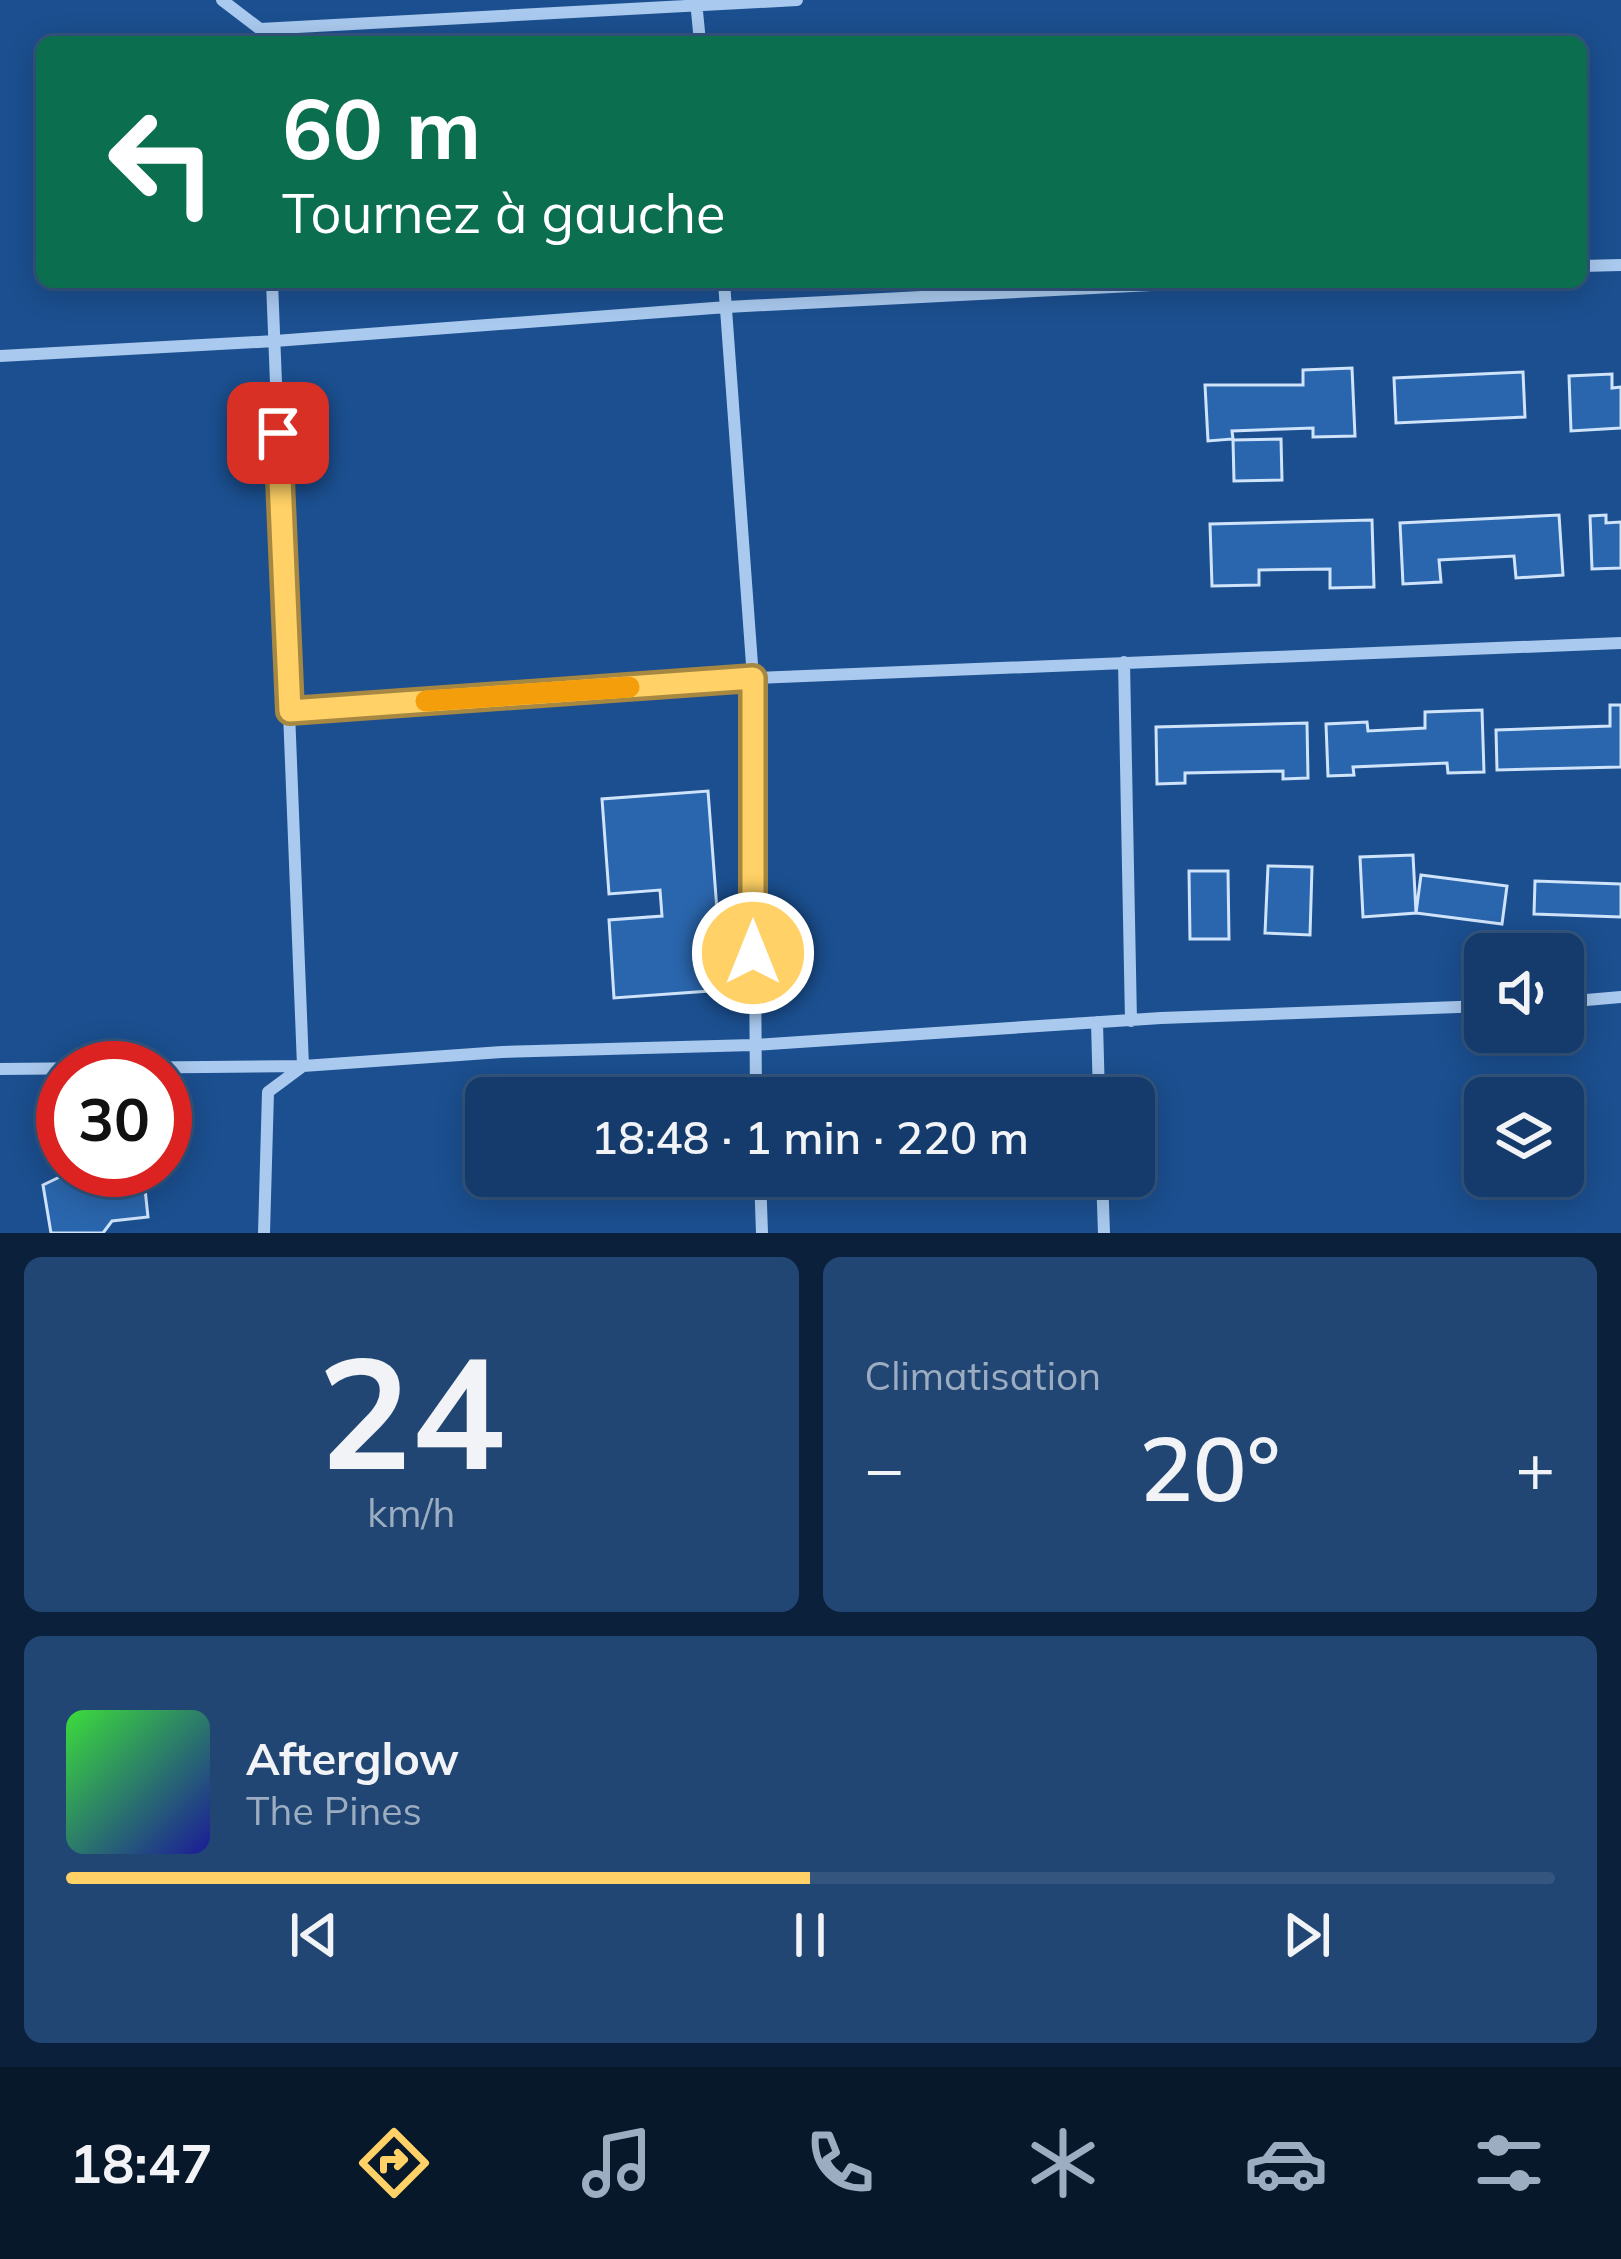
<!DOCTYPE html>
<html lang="fr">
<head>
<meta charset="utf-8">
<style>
	:root { --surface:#143b6b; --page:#214673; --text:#f1f3f6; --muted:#9dadc1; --line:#33557e; --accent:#ffd166 }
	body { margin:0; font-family:Mulish,sans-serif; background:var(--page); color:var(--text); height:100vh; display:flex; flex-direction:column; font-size:45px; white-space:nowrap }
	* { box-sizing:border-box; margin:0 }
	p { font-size:39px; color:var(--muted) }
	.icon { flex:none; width:66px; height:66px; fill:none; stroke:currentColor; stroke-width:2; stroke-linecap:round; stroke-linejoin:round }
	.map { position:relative; height:1233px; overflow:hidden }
	.panel { display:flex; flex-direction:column; gap:24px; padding:24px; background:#0b203b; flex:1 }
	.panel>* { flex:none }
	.top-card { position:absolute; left:36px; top:36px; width:1551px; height:252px; border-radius:18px; box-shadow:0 6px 30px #0003,0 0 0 3px var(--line); background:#0b6e4f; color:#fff; overflow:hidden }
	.buttons { position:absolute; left:1464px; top:933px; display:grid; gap:24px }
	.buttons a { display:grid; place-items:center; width:120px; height:120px; border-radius:18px; background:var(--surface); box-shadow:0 6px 30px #0003,0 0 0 3px var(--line); font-size:60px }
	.speed { position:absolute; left:36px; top:1041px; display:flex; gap:24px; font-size:60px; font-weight:700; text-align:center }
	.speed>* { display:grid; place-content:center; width:156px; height:156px; border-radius:50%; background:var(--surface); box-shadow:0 6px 30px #0003,0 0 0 3px var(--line); line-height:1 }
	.speed .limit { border:18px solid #d22; background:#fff; color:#111 }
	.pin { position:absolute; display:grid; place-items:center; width:102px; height:102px; color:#fff; margin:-51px; border-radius:24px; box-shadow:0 6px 18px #0006 }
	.me { position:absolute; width:132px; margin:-66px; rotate:0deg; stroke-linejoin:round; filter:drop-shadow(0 0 9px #0008) }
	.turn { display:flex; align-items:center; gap:42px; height:252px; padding:0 48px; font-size:54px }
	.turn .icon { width:156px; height:156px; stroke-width:2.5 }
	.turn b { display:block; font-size:84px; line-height:102px }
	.big { font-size:90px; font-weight:600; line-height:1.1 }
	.panel .card { flex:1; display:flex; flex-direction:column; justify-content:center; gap:18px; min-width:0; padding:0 42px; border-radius:18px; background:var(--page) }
	.panel .dial { align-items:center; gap:0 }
	.dial b { font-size:156px; line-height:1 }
	.song { display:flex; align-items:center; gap:36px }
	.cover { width:144px; height:144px; border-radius:18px; background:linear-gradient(135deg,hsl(120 70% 55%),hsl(240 70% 35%)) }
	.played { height:12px; border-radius:6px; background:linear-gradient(90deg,var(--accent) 50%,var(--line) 50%) }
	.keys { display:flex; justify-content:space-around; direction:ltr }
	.heat { display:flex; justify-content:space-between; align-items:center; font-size:66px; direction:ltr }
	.panel .tiles { flex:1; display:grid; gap:24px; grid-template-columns:1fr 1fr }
	.card:last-child { grid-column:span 2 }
	.trip { position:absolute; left:465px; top:1077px; width:690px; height:120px; border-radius:18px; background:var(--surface); box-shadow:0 6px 30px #0003,0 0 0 3px var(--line); font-weight:600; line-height:120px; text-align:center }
	.dock { display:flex; height:192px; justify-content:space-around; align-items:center; background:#08182b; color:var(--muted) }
	.dock .icon { width:84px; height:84px }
	.dock .active { color:var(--accent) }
	.dock b { font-size:54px; color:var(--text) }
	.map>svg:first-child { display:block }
	.building { fill:#2a66ad; stroke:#cfe3fa; stroke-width:3 }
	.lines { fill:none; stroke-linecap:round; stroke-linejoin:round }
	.street { stroke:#a9c9ee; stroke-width:12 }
	.route-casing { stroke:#a68842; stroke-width:30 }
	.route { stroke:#ffd166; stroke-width:21 }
	.slow { stroke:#f59e0b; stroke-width:21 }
</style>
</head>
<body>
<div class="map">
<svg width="1621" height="1233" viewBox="0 0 1621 1233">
	<rect width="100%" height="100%" fill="#1b4f8f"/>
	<!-- building -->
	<path class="building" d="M 1352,368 L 1355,436 L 1313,437 L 1313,428 L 1232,431 L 1233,439 L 1208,441 L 1205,385 L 1303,385 L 1303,370 Z
		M 1523,372 L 1525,417 L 1396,423 L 1394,378 Z
		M 1612,374 L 1612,388 L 1621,387 L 1621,428 L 1571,431 L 1569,376 Z
		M 1281,439 L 1282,480 L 1234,481 L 1233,440 Z
		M 1559,515 L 1563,575 L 1516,578 L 1514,556 L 1439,560 L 1441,582 L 1403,584 L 1400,523 Z
		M 1606,515 L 1606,523 L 1621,522 L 1621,568 L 1592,569 L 1590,516 Z
		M 1372,520 L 1374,587 L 1330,588 L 1330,569 L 1259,570 L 1259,585 L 1212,586 L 1210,524 Z
		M 1610,705 L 1621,705 L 1621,767 L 1497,770 L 1496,730 L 1610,726 Z
		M 1482,710 L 1484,772 L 1448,773 L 1447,763 L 1353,767 L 1354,775 L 1328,776 L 1326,724 L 1367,722 L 1368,731 L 1425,728 L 1425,712 Z
		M 1307,723 L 1308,778 L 1283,779 L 1283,771 L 1185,773 L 1185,783 L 1157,784 L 1156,727 Z
		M 708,791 L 723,990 L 614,998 L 609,920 L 662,916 L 660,890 L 609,894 L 602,799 Z
		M 1413,855 L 1416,913 L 1363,917 L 1360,857 Z
		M 1268,866 L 1312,867 L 1310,935 L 1265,933 Z
		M 1189,871 L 1228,871 L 1229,939 L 1190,939 Z
		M 1421,875 L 1507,886 L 1502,924 L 1416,913 Z
		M 1535,881 L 1621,884 L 1621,917 L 1534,914 Z
		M 100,1170 L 143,1170 L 148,1217 L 112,1221 L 103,1233 L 51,1233 L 43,1185 L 66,1174 Z"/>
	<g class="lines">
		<!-- street -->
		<path class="street" d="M 222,0 L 260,29 L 797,0
			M 696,1 L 700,42
			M 1581,266 L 1621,265
			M 724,282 L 753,678 L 756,1098
			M 0,356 L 275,341 L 727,307 L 1210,282
			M 1124,662 L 1131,1021
			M 290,711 L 753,678 L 1621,643
			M 1563,1002 L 1621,997
			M 1097,1022 L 1099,1098
			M 0,1069 L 303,1066 L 502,1052 L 753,1045 L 1161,1018 L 1485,1006
			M 760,1176 L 762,1233
			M 1102,1176 L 1104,1233
			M 264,1233 L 268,1092 L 303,1066 L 272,282"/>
	</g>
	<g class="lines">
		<defs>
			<path id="route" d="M 278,433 L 290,711 L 753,678 L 753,953"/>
		</defs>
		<!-- route casing -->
		<use href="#route" class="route-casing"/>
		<!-- route -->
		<use href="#route" class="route"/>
		<!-- slow -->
		<path class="slow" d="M 426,701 L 629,687"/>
	</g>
</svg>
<div class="buttons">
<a><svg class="icon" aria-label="sound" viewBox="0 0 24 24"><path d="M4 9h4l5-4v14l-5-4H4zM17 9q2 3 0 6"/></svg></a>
<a><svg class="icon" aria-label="layers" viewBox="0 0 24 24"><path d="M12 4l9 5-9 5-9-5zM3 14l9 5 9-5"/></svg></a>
</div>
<div class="speed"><div class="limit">30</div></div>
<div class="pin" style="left:278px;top:433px;background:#d93025"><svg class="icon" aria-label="arrive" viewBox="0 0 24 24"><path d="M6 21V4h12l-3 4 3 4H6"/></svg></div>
<svg class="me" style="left:753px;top:953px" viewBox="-20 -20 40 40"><circle r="17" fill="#ffd166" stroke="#fff" stroke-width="3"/><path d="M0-11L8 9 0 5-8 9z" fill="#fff"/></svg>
<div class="trip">18:48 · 1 min · 220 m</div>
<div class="top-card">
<div class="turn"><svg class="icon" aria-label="left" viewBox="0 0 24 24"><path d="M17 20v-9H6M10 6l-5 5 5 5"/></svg><div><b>60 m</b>Tournez à gauche</div></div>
</div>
</div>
<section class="panel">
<div class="tiles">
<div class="card dial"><b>24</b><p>km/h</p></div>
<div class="card"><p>Climatisation</p>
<div class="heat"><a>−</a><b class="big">20°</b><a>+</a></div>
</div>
<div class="card">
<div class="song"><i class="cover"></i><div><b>Afterglow</b><p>The Pines</p></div></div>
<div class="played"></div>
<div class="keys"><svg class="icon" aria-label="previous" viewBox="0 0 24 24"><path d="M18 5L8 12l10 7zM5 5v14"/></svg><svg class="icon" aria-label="pause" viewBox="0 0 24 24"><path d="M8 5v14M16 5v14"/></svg><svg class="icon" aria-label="next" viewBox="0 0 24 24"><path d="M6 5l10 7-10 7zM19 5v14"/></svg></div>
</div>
</div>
</section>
<nav class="dock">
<b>18:47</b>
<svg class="icon active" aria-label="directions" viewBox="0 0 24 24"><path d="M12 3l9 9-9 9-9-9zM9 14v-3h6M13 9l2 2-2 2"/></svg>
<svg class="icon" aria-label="music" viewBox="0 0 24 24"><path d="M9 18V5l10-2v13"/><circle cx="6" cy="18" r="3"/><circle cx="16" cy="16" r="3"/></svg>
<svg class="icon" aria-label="phone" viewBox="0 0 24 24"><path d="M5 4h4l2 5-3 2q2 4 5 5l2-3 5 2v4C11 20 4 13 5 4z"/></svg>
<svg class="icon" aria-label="climate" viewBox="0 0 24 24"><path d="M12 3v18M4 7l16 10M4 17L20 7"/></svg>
<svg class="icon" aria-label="car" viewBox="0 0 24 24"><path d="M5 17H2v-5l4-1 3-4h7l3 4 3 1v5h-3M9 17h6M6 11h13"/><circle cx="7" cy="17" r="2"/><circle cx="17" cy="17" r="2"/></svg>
<svg class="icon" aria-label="filters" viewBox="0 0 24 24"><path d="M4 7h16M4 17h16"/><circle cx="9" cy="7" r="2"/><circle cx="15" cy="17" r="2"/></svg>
</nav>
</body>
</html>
